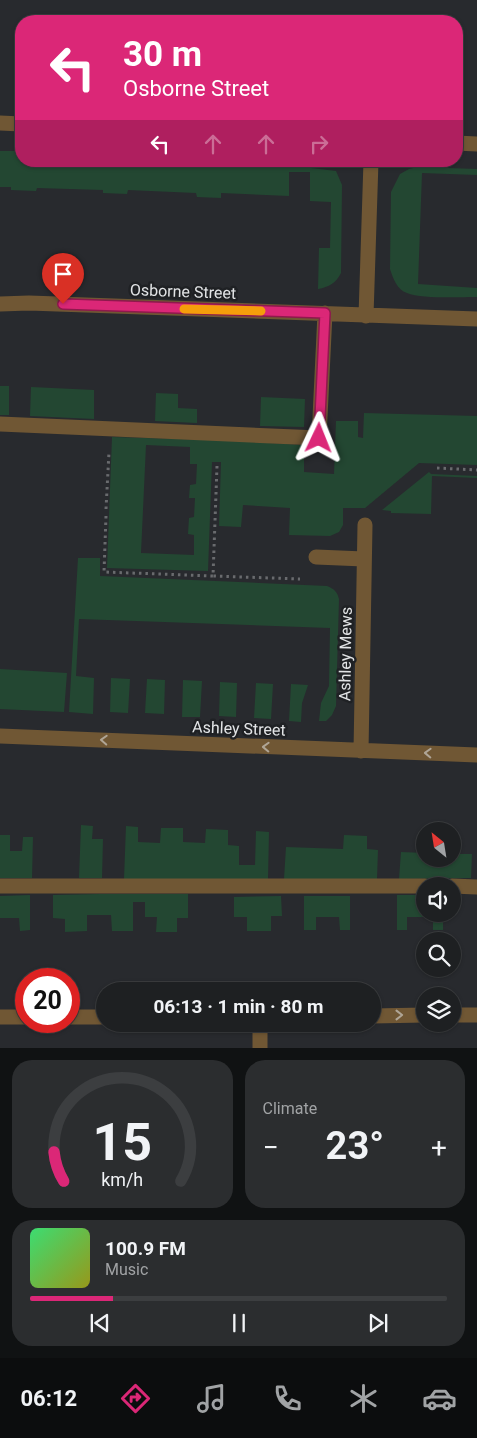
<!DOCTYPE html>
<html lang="en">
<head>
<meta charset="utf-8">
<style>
	:root { --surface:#1e2022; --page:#2b2d2f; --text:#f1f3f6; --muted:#a1a3a5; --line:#3c3e40; --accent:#db2777 }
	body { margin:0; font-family:Roboto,sans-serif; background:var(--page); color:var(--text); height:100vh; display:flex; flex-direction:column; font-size:19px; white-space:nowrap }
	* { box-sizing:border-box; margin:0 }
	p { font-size:16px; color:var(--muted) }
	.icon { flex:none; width:28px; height:28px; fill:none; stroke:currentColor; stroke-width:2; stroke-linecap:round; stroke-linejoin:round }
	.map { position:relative; height:1048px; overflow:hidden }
	.drawer { display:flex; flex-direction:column; gap:12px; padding:12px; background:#101213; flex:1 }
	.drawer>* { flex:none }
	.guide { position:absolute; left:15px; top:15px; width:448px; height:152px; border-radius:20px; box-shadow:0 1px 4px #0004,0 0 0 1px var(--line); background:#db2777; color:#fff; overflow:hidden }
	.needle { width:32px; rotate:330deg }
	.controls { position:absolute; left:416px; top:822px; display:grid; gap:10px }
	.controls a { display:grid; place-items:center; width:45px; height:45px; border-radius:50%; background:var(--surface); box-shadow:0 1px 4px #0004,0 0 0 1px var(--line); font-size:25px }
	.speed { position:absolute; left:15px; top:968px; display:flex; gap:10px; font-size:25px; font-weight:700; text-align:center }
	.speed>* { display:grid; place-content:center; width:65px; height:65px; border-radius:50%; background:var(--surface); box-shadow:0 1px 4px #0004,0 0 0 1px var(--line); line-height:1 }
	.speed .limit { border:8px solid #d22; background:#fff; color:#111 }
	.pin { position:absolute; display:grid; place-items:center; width:42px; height:42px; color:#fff; margin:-51px -21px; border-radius:50% 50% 50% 0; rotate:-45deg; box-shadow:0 0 5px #0007 }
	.pin .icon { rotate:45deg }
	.me { position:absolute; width:55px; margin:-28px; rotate:2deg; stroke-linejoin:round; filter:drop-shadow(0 0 4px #0008) }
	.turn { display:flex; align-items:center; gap:18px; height:105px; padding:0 25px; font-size:22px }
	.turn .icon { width:65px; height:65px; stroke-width:2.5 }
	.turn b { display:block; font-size:35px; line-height:42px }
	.lanes { display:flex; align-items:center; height:48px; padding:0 25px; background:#0003; justify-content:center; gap:25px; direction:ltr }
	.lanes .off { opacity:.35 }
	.big { font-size:38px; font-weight:700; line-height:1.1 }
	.drawer .card { flex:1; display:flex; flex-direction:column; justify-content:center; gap:8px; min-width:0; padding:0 18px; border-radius:20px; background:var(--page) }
	.drawer .dial { align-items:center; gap:0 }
	.dial svg { height:130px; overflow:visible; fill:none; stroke:var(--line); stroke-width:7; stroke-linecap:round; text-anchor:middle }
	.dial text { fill:var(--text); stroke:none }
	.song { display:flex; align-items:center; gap:15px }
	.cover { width:60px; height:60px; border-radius:8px; background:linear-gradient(135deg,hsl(140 70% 55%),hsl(60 70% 35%)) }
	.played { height:5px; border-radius:2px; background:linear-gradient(90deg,var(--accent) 20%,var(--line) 20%) }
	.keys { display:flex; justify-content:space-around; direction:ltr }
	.heat { display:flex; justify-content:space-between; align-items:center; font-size:28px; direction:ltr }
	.drawer .tiles { flex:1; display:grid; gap:12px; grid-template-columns:1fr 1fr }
	.card:last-child { grid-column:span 2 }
	.trip { position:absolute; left:96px; top:982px; width:285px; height:50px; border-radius:25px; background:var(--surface); box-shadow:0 1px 4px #0004,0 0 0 1px var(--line); font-weight:700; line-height:50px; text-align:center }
	.menu { display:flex; height:80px; justify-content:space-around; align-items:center; background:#0c0d0e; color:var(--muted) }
	.menu .icon { width:35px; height:35px }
	.menu .current { color:var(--accent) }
	.menu b { font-size:22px; color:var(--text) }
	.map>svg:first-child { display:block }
	.green { fill:#234732; fill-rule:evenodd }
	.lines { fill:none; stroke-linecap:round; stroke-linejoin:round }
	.path { stroke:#696b6e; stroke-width:3; stroke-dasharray:2.5 4; stroke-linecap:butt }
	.minor { stroke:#705734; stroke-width:15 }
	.oneway { stroke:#afa596 }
	.route-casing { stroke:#8e194d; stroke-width:12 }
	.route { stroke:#db2777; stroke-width:9 }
	.slow { stroke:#f59e0b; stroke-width:9 }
	.labels { text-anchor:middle; stroke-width:5; stroke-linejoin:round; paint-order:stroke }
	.street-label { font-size:16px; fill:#e2e4e6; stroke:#1f2124 }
</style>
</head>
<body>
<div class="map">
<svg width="477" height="1048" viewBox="0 0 477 1048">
	<rect width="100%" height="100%" fill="#282a2e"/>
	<!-- green -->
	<path class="green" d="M 0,151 L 21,151 L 21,161 C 126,161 232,157 336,171 L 342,185 L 341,273 C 336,283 329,287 318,289 L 319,248 L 330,248 L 331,202 L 310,201 L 310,172 L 289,172 L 289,196 L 221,193 L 221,198 L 197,197 L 196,193 L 128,190 L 127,194 L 103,193 L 103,190 L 37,188 L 36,191 L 11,190 L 11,187 L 0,187 Z
		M 418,167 L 477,169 L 477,175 L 422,173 L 418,284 L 477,288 L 477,297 C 460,297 421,299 407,293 C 397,290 393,278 390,269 L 391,192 L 400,174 L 409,169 Z
		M 0,386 L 9,386 L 9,415 L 0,415 Z
		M 31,387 L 94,390 L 94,419 L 30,416 Z
		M 156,393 L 178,394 L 178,408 L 197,409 L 197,423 L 155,421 Z
		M 261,397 L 305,399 L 304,427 L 260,426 Z
		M 364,413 L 477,416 L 477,465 L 419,463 L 365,508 L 343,508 L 343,525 L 339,532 L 330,536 L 289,535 L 290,508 L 243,505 L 241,527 L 219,526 L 221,462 L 212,462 L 208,571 L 107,568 L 112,437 L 213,440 L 304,445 L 304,472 L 334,474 L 336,421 L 358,421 L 358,437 L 363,438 ZM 146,445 L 190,447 L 190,464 L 197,464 L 196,484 L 190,485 L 189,498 L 195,498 L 194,517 L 189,518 L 188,534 L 194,535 L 194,555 L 141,553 Z
		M 429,472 L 431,474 L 477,476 L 477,478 L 432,476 L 431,514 L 391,513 L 391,511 L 382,510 Z
		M 78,558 L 100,558 L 100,576 L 327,586 C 334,589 337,591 339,599 L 336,706 L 332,715 L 326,721 L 319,721 L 321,703 L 329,686 L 330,628 L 79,619 L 76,676 L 94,678 L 93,714 L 69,712 Z
		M 0,669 L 67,673 L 64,712 L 0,709 Z
		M 111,678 L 130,679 L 128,713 L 110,712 Z
		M 147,679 L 165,680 L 164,714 L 145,713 Z
		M 183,680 L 202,681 L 200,717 L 182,717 Z
		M 220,682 L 237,683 L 236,717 L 219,716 Z
		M 256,683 L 273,684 L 271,719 L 254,718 Z
		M 291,684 L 308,685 L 302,703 L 301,722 L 289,721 Z
		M 81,825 L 93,826 L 92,839 L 103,839 L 102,878 L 79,878 Z
		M 126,826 L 138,827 L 138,842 L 160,843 L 161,828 L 183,828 L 183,842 L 205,843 L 206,829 L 228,830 L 228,845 L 239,846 L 239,865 L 255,865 L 256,831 L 269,832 L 268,879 L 124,879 Z
		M 0,835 L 10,835 L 10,851 L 22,851 L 23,837 L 33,837 L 32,878 L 0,878 Z
		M 344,835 L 367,836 L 367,849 L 378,850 L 377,879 L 284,879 L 286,847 L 343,849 Z
		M 453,838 L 461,839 L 460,854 L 472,854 L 471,878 L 399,879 L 401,852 L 425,853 L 425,859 L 452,859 Z
		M 99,894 L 188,894 L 188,918 L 177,918 L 177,932 L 156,932 L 157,917 L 145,917 L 145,902 L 133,902 L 133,931 L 112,931 L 111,915 L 87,915 L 87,931 L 65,932 L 65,919 L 53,918 L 53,895 Z
		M 30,895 L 30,930 L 20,931 L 19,918 L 0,918 L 0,896 Z
		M 397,895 L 425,895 L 425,914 L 443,914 L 443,930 L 433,930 L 433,917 L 407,917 L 407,930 L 397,930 Z
		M 281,896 L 282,916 L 271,916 L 271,931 L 247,931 L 247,917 L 234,917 L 234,897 Z
		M 304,896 L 350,896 L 350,930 L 340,930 L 339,917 L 316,917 L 316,930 L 304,930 Z"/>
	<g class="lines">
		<!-- path -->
		<path class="path" d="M 217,466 L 213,576 L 300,579
			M 437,468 L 477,470
			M 106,509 L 109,452
			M 106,516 L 104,572 L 213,576"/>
		<!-- minor -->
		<path class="minor" d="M 0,123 L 21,124
			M 456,143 L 477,144
			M 0,304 L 29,303 L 477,319
			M 366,316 L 371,161
			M 0,424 L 319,438 L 325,313
			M 316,557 L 364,559
			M 0,736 L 477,755
			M 361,751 L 365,525
			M 0,886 L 425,886
			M 452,886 L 477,887
			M 452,1015 L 477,1015
			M 372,1016 L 425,1015
			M 0,1017 L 26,1017
			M 69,1017 L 105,1017
			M 260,1048 L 260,1024"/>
	</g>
	<!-- one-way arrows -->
	<defs><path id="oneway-chevron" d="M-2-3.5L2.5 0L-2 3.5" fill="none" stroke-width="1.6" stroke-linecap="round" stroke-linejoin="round" transform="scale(1.25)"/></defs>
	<g class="oneway">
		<use href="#oneway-chevron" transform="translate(104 740) rotate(-177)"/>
		<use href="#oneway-chevron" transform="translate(266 747) rotate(-178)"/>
		<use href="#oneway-chevron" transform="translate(428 753) rotate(-178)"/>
		<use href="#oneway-chevron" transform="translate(399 1015)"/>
	</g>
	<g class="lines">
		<defs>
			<path id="route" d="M 63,304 L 325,313 L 319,438"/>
		</defs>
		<!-- route casing -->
		<use href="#route" class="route-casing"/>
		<!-- route -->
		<use href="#route" class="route"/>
		<!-- slow -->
		<path class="slow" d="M 184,309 L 261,311"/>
	</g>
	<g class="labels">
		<!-- street labels -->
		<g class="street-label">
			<text transform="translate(183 291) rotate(2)" y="6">Osborne Street</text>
			<text transform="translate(345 654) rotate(-89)" y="6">Ashley Mews</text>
			<text transform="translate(239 728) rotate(2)" y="6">Ashley Street</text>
		</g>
	</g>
</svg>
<div class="controls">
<a><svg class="needle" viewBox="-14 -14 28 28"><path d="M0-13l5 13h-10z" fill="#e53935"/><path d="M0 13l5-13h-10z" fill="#a1a3a5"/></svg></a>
<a><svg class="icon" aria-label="sound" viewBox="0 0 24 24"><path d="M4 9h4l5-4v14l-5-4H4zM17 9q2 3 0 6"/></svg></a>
<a><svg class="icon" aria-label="search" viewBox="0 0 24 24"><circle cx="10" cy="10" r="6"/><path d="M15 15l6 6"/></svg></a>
<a><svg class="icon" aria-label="layers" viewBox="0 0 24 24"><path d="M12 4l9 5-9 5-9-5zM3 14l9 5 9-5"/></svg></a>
</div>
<div class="speed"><div class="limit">20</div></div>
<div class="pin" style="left:63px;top:304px;background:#d93025"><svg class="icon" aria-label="arrive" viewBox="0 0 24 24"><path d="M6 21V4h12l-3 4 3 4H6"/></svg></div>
<svg class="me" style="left:319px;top:438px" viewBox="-20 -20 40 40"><path d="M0-17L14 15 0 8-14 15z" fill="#db2777" stroke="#fff" stroke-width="4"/></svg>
<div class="trip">06:13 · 1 min · 80 m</div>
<div class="guide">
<div class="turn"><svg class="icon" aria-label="left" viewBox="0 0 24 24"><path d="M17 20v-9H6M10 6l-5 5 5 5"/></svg><div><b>30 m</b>Osborne Street</div></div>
<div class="lanes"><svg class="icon" aria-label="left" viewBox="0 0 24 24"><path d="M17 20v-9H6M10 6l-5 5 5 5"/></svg><svg class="icon off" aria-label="ahead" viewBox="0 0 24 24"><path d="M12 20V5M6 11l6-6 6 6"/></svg><svg class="icon off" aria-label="ahead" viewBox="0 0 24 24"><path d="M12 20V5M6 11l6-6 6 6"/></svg><svg class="icon off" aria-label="right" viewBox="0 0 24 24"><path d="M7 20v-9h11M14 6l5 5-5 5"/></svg></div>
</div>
</div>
<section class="drawer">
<div class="tiles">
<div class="card dial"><svg viewBox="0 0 100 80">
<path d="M14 69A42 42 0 1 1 86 69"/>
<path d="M14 69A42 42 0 0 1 8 51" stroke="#db2777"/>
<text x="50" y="56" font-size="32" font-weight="700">15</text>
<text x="50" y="72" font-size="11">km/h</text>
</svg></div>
<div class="card"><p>Climate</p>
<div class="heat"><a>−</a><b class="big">23°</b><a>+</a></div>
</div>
<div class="card">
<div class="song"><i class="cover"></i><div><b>100.9 FM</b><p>Music</p></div></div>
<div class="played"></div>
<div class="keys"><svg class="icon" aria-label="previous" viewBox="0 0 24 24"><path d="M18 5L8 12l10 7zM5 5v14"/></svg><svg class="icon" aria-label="pause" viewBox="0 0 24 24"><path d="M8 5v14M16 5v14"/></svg><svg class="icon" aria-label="next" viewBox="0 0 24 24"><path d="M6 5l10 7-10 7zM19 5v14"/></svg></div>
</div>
</div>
</section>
<nav class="menu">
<b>06:12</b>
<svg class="icon current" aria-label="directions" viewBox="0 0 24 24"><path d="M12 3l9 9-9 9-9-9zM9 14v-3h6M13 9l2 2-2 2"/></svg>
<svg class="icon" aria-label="music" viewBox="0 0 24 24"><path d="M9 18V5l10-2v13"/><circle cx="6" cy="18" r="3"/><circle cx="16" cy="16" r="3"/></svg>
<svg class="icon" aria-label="phone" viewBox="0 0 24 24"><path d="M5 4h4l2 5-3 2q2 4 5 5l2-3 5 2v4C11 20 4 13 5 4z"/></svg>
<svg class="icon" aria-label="climate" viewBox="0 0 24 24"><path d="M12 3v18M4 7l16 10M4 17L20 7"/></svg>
<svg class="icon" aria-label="car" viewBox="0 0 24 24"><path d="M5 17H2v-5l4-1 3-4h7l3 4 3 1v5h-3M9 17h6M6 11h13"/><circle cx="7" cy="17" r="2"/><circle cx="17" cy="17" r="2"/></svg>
</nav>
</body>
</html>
